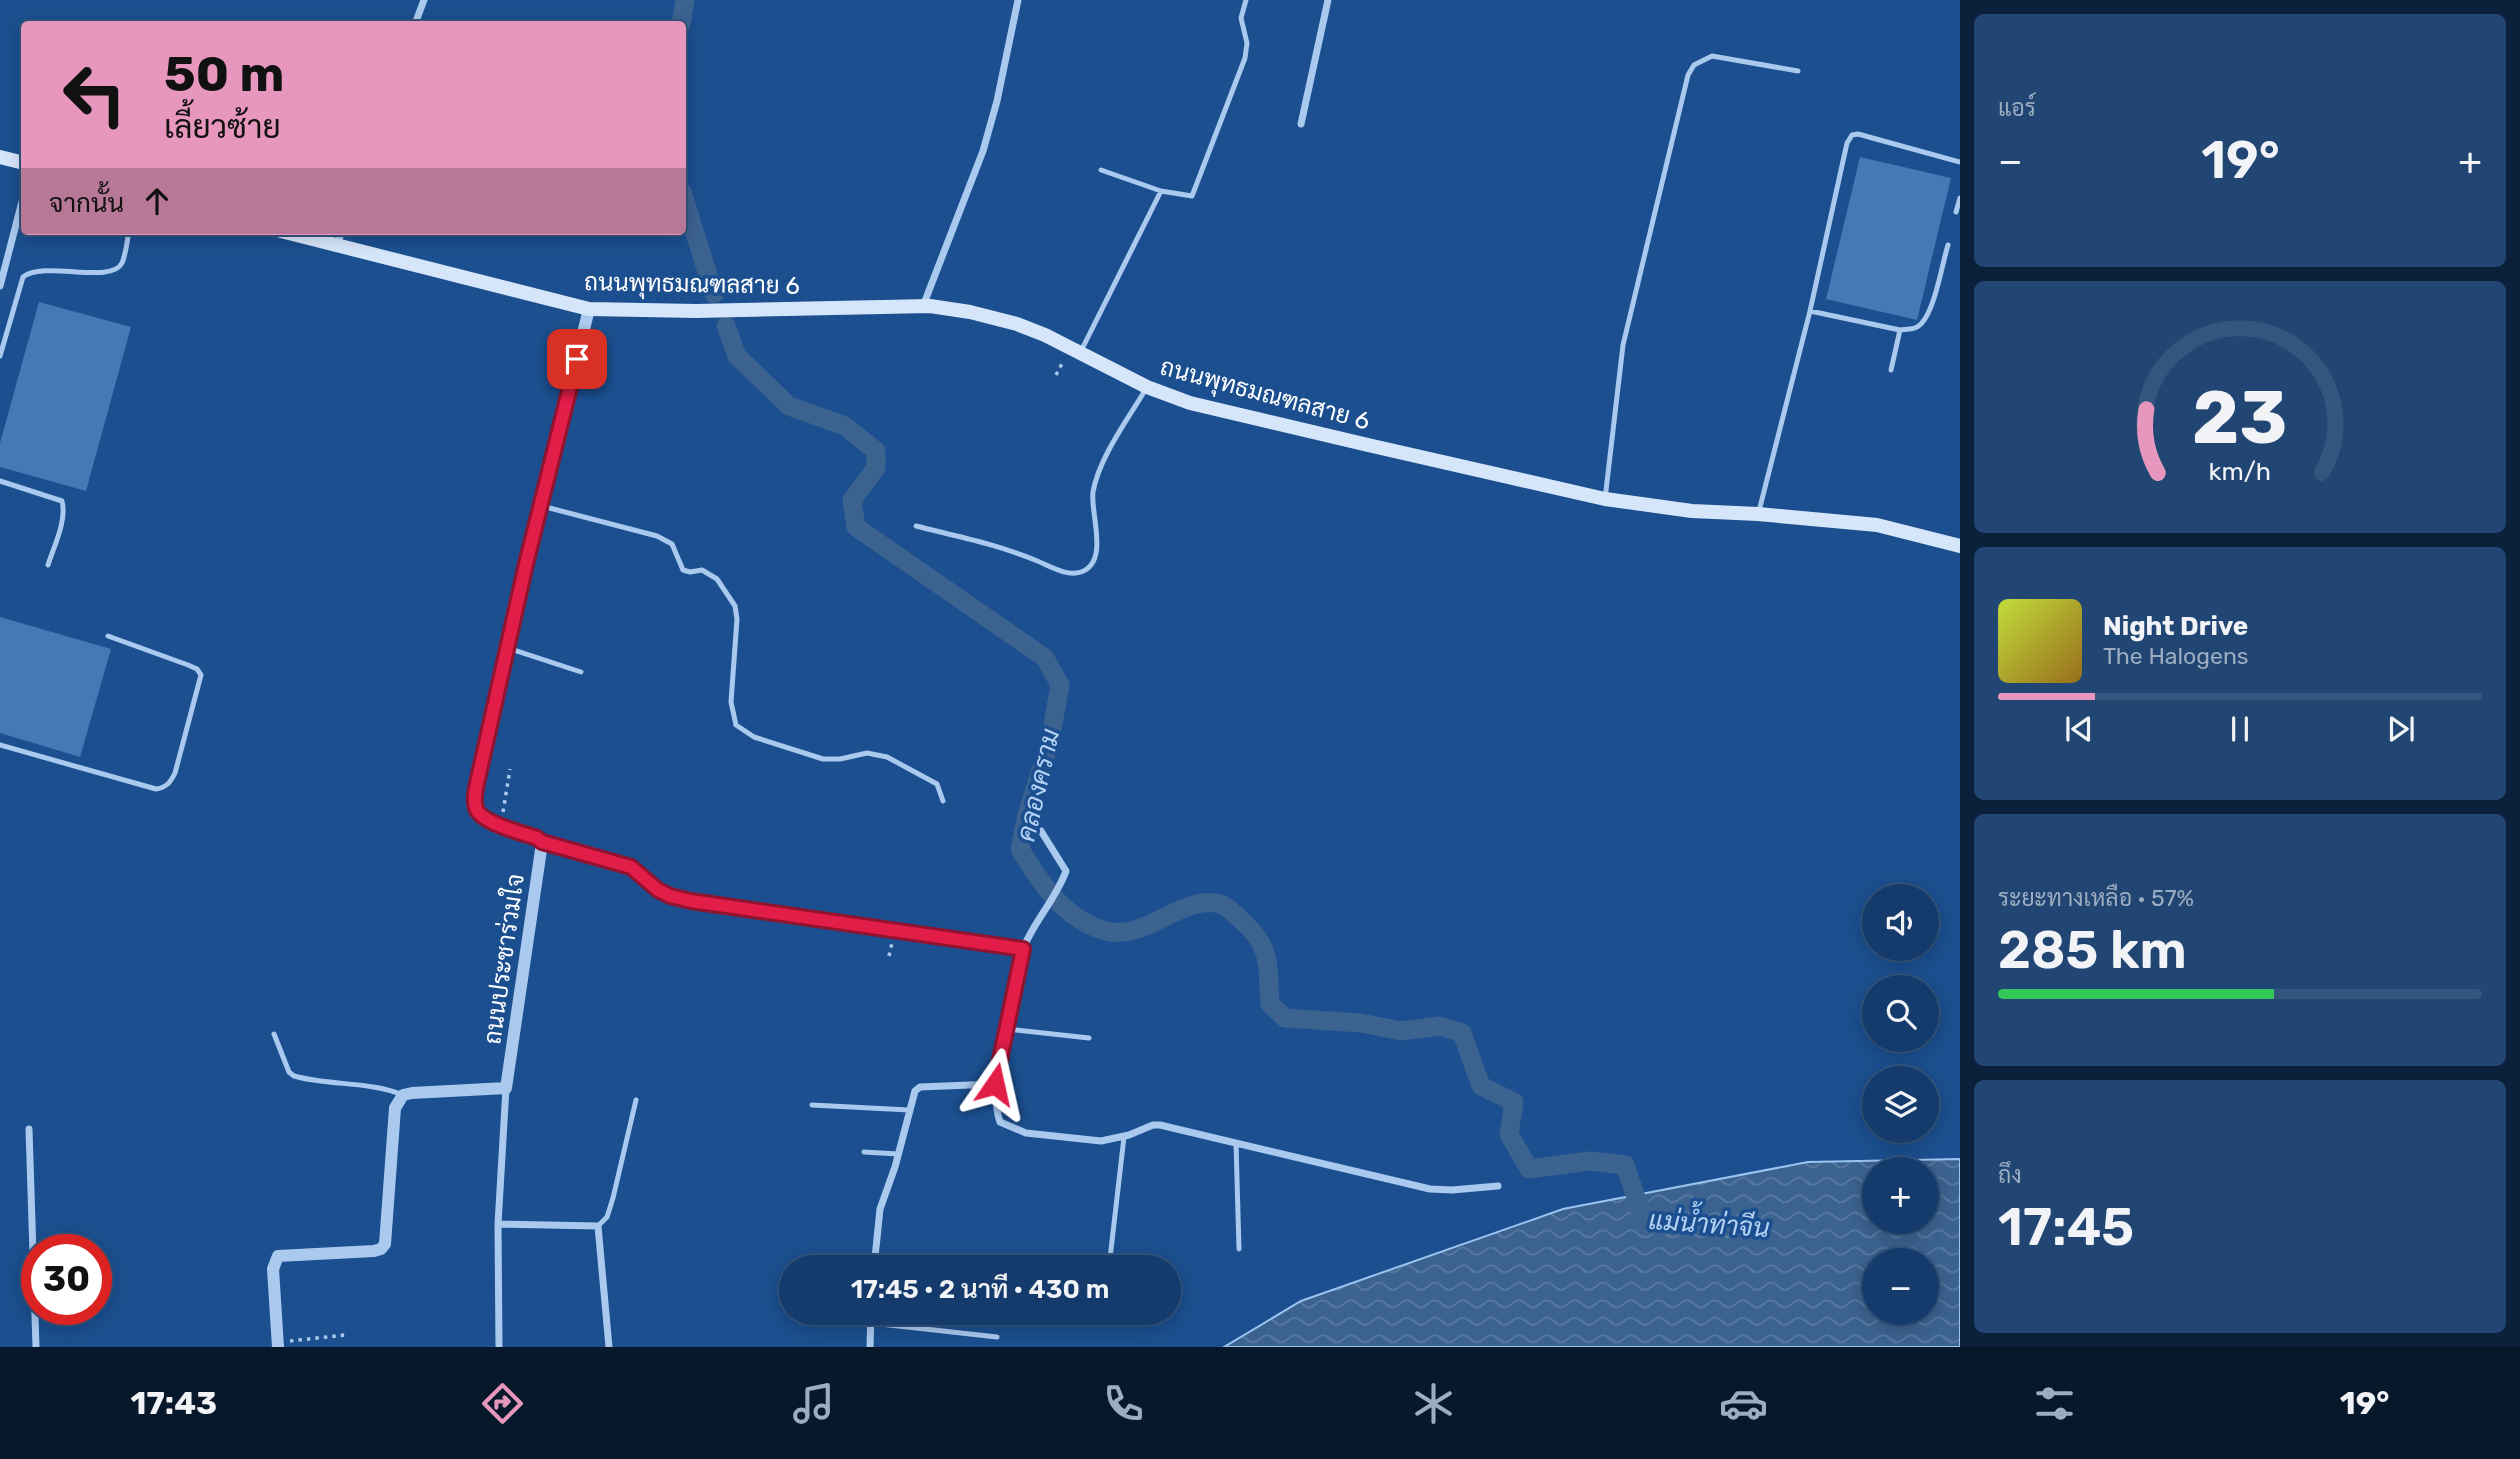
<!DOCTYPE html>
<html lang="th">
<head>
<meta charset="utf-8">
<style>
	:root { --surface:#143b6b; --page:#214673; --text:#f1f3f6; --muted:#9dadc1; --line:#33557e; --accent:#e797bd }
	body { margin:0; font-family:Rubik,Sarabun,sans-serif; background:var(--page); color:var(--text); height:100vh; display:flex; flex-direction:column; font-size:26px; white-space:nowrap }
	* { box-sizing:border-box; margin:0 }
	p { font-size:23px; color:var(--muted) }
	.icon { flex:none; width:38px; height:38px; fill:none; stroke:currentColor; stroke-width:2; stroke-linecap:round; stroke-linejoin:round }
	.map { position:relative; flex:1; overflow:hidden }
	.panel { display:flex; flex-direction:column; gap:14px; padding:14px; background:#0b203b; width:560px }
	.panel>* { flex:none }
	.top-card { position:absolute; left:21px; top:21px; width:665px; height:214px; border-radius:7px; box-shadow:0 4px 18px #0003,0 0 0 2px var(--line); background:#e797bd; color:#111; overflow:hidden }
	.tools { position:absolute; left:1862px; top:884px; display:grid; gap:14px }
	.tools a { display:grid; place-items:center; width:77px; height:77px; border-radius:50%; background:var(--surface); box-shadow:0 4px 18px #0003,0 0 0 2px var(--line); font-size:35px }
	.speed { position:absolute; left:21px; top:1234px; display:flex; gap:14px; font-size:35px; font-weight:700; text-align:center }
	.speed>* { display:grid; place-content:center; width:91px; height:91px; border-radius:50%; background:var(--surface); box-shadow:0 4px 18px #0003,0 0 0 2px var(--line); line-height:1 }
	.speed .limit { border:10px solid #d22; background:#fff; color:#111 }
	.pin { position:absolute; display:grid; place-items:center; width:60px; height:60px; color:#fff; margin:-30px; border-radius:14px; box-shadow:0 4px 10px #0006 }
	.me { position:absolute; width:77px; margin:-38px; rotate:11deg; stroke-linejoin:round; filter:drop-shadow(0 0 5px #0008) }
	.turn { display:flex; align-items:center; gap:24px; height:147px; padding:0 28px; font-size:32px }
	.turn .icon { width:91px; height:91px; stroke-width:2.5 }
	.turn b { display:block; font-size:49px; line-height:60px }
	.then { display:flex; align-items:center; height:66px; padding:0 28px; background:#0003; gap:14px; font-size:26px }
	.big { font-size:52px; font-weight:600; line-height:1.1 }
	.panel .card { flex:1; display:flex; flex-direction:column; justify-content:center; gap:10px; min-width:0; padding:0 24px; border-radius:10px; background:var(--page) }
	.panel .dial { align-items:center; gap:0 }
	.dial svg { height:182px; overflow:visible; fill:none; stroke:var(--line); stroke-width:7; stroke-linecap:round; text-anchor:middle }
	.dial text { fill:var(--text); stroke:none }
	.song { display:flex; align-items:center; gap:21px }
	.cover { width:84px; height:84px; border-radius:10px; background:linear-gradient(135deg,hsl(70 70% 55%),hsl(40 70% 35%)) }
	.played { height:7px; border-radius:4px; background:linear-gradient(90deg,var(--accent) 20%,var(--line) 20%) }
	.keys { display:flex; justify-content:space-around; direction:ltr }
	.heat { display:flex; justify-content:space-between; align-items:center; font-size:38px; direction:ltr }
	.charge { height:10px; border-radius:5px; background:linear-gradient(90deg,#34c759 57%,var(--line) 0) }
	.trip { position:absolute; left:779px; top:1255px; width:402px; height:70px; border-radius:35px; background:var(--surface); box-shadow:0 4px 18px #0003,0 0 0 2px var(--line); font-weight:600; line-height:70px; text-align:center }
	.tab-bar { display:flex; height:112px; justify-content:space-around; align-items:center; background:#08182b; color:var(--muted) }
	.tab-bar .icon { width:49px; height:49px }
	.tab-bar .current { color:var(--accent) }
	.tab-bar b { font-size:32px; color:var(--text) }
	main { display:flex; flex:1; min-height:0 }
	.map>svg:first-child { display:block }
	.water { fill:url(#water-waves); stroke:#9cc4f0; stroke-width:2; fill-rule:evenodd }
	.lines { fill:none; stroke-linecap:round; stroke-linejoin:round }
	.canal { stroke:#3c6290; stroke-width:19 }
	.building { fill:#4478b7 }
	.path { stroke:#a9c9ee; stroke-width:3.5; stroke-dasharray:3.5 5; stroke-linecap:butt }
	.service { stroke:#a9c9ee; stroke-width:5 }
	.minor { stroke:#a9c9ee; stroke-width:7 }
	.tertiary { stroke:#a9c9ee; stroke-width:12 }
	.secondary { stroke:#d6e6fa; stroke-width:14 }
	.route-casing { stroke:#92132f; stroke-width:18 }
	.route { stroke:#e11d48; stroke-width:12 }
	.labels { text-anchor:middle; stroke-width:7; stroke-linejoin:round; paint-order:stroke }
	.street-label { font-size:24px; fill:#fff; stroke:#1b4f8f }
	.water-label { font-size:26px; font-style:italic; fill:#b5d3f5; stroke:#1b4f8f }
</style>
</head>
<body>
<main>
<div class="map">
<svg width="1960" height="1347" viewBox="0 0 1960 1347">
	<defs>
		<pattern id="water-waves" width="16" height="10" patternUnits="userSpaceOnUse" patternTransform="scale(1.75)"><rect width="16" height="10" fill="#3c6290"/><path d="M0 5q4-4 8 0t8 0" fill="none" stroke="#597aa1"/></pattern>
	</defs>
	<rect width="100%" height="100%" fill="#1b4f8f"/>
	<!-- water -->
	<path class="water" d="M 1960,1159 L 1960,1347 L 1224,1347 L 1301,1301 L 1563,1209 L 1808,1162 ZM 1874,1169 L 1927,1169 L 1927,1222 L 1874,1222 ZM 1927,1260 L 1927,1312 L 1874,1312 L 1874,1260 Z"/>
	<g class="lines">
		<!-- canal -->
		<path class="canal" d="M 681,24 L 685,0
			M 682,192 L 714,294
			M 726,326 L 737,356 L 789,406 L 845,426 L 876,451 L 876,468 L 852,500 L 856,527 L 1045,658 L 1060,685 L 1050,741 L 1027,815 L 1020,849 C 1041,884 1065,920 1106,931 C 1147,942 1184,891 1223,905 C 1228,907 1234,914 1239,918 C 1273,948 1267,962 1270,1004 L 1285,1018 L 1361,1023 L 1401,1031 L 1440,1026 L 1462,1033 L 1481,1086 L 1514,1102 L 1509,1134 L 1529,1169 L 1590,1161 L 1625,1165 L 1643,1218"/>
	</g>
	<!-- building -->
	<path class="building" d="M 1860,157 L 1951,178 L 1917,320 L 1826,299 Z
		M 39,302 L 131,327 L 86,491 L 0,467 L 0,443 Z
		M 0,617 L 111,649 L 80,757 L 0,733 Z"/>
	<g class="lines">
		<!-- path -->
		<path class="path" d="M 1056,375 L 1064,360
			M 503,812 L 510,769
			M 889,956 L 892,943
			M 969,1312 L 970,1322
			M 290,1341 L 345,1335"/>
		<!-- service -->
		<path class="service" d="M 1101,170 L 1161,191 L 1192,196 L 1245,58 L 1247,43 L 1241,18 L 1246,0
			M 1956,212 L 1960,198
			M 1810,311 L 1900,330 C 1908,329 1915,330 1921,324 C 1935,310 1942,264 1948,245
			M 1081,351 L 1161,191
			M 0,356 L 23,277 C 45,260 111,285 122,263 C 126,254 127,241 129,231
			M 1891,370 L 1900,330
			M 0,481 L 62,501 C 67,521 54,546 48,565
			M 1605,499 L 1623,345 L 1688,75 L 1694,65 L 1712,56 L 1798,71
			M 542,506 L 657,536 L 672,544 L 683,570 L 690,572 L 702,570 L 717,579 L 735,606 L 737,619 L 731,702 L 736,725 L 754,737 L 823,759 L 840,759 L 867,753 L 887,757 L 937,784 L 943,801
			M 1759,511 L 1810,311 L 1847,143 L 1852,135 L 1858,134 L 1960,162
			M 916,526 C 956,536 996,544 1035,560 C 1048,565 1066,577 1081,572 C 1110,562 1090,513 1093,492 C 1099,457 1129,418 1147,387
			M 508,648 L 581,672
			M 0,745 L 156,789 C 167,787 170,783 175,773 L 201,675 L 197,669 L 188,665 L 108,636
			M 1006,1029 L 1089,1038
			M 274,1034 L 289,1072 L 294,1076 C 330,1086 369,1081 403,1095
			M 812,1105 L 909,1110
			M 1236,1143 L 1239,1249
			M 864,1152 L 898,1154
			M 598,1226 L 607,1217 L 613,1198 L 636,1100
			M 1109,1267 L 1124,1137
			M 1106,1316 L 1107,1312
			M 871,1323 L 997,1337"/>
		<!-- minor -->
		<path class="minor" d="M 415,24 L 424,0
			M 1301,124 L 1328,0
			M 337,245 L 342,231
			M 0,286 L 24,194
			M 923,306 L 983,151 L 997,101 L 1018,0
			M 1041,831 L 1066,871 C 1056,899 1034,921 1023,949 C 1014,991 986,1085 1000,1122 L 1026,1133 L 1101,1141 L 1129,1135 L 1153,1125 L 1160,1125 L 1430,1189 L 1452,1190 L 1498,1186
			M 542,843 L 631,867 L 658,890 L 670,896 L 691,901 L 1023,949
			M 29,1129 L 36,1347
			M 498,1224 L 598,1226 L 609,1347
			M 874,1267 L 880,1209 L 895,1167 L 915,1091 L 920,1087 L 995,1084
			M 499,1347 L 498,1224 L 506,1088
			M 870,1347 L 871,1312"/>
		<!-- tertiary -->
		<path class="tertiary" d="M 278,1347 L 273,1269 L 278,1256 L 374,1251 L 381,1249 L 385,1244 L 395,1108 L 403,1095 L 412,1093 L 506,1088 L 542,843 L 537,838 L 485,819 L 475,807 L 475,797 L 526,564 L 589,309"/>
		<!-- secondary -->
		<path class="secondary" d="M 0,157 L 24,163
			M 281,231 L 589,309 L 696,311 L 930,306 L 970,312 L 1017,324 L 1045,335 L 1147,387 L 1190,403 L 1368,445 L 1605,499 L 1692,511 L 1758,514 L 1877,525 L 1960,546"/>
	</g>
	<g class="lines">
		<defs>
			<path id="route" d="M 577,359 L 526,564 L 478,779 C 476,788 473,799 476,808 C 480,823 523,833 537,838 L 542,842 L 631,867 L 658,890 L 670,896 L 691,901 L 1023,949 L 995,1084"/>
		</defs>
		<!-- route casing -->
		<use href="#route" class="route-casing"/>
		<!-- route -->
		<use href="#route" class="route"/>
	</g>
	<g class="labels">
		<!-- street labels -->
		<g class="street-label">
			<text transform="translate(692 284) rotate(1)" y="8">ถนนพุทธมณฑลสาย 6</text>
			<text transform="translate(1265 394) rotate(15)" y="8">ถนนพุทธมณฑลสาย 6</text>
			<text transform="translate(504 959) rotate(-82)" y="8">ถนนประชาร่วมใจ</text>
		</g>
		<!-- water labels -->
		<g class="water-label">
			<text transform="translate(1038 785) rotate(-77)" y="9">คลองคราม</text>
			<text transform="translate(1709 1224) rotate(4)" y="9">แม่น้ำท่าจีน</text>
		</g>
	</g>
</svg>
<div class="tools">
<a><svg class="icon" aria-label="sound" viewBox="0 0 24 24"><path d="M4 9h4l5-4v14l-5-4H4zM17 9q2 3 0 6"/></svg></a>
<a><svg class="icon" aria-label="search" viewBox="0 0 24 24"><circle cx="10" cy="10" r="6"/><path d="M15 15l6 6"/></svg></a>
<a><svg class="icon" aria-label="layers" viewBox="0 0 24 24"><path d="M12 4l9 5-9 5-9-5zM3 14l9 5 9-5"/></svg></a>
<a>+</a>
<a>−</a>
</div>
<div class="speed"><div class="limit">30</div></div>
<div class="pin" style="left:577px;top:359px;background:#d93025"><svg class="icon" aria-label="arrive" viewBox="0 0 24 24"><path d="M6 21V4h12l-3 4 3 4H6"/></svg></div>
<svg class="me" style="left:995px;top:1084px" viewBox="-20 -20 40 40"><path d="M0-17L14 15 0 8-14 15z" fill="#e11d48" stroke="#fff" stroke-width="4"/></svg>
<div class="trip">17:45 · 2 นาที · 430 m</div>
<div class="top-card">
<div class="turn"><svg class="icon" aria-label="left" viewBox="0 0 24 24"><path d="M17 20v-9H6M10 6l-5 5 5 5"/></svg><div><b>50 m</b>เลี้ยวซ้าย</div></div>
<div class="then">จากนั้น<svg class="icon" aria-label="ahead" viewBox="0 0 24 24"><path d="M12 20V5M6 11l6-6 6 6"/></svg></div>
</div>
</div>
<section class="panel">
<div class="card"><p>แอร์</p>
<div class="heat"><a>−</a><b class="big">19°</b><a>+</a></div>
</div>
<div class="card dial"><svg viewBox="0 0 100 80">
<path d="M14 69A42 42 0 1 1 86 69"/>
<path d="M14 69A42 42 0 0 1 9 41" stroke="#e797bd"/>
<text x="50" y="56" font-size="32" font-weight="700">23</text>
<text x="50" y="72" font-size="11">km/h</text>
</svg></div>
<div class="card">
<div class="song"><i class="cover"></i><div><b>Night Drive</b><p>The Halogens</p></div></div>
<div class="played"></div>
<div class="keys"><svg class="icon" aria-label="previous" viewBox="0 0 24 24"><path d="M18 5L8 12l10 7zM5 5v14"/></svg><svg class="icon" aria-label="pause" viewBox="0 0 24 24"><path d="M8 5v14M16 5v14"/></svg><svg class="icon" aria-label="next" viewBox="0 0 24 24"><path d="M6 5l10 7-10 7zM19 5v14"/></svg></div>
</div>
<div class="card"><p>ระยะทางเหลือ · 57%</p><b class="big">285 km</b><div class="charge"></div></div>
<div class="card"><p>ถึง</p><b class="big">17:45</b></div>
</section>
</main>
<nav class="tab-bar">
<b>17:43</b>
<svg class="icon current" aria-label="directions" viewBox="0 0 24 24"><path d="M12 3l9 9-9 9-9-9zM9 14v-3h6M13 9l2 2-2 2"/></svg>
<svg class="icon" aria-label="music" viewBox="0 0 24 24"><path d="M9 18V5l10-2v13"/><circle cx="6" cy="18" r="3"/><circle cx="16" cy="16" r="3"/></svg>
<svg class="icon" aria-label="phone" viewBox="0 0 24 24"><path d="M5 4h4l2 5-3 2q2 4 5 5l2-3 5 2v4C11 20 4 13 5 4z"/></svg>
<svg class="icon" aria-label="climate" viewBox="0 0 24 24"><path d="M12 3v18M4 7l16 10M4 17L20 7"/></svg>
<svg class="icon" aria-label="car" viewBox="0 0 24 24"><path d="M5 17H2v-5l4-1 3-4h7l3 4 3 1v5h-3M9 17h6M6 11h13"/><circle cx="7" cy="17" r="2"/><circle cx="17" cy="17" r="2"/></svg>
<svg class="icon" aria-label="filters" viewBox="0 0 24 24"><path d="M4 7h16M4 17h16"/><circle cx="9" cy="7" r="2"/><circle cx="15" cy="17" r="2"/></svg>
<b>19°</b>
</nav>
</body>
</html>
